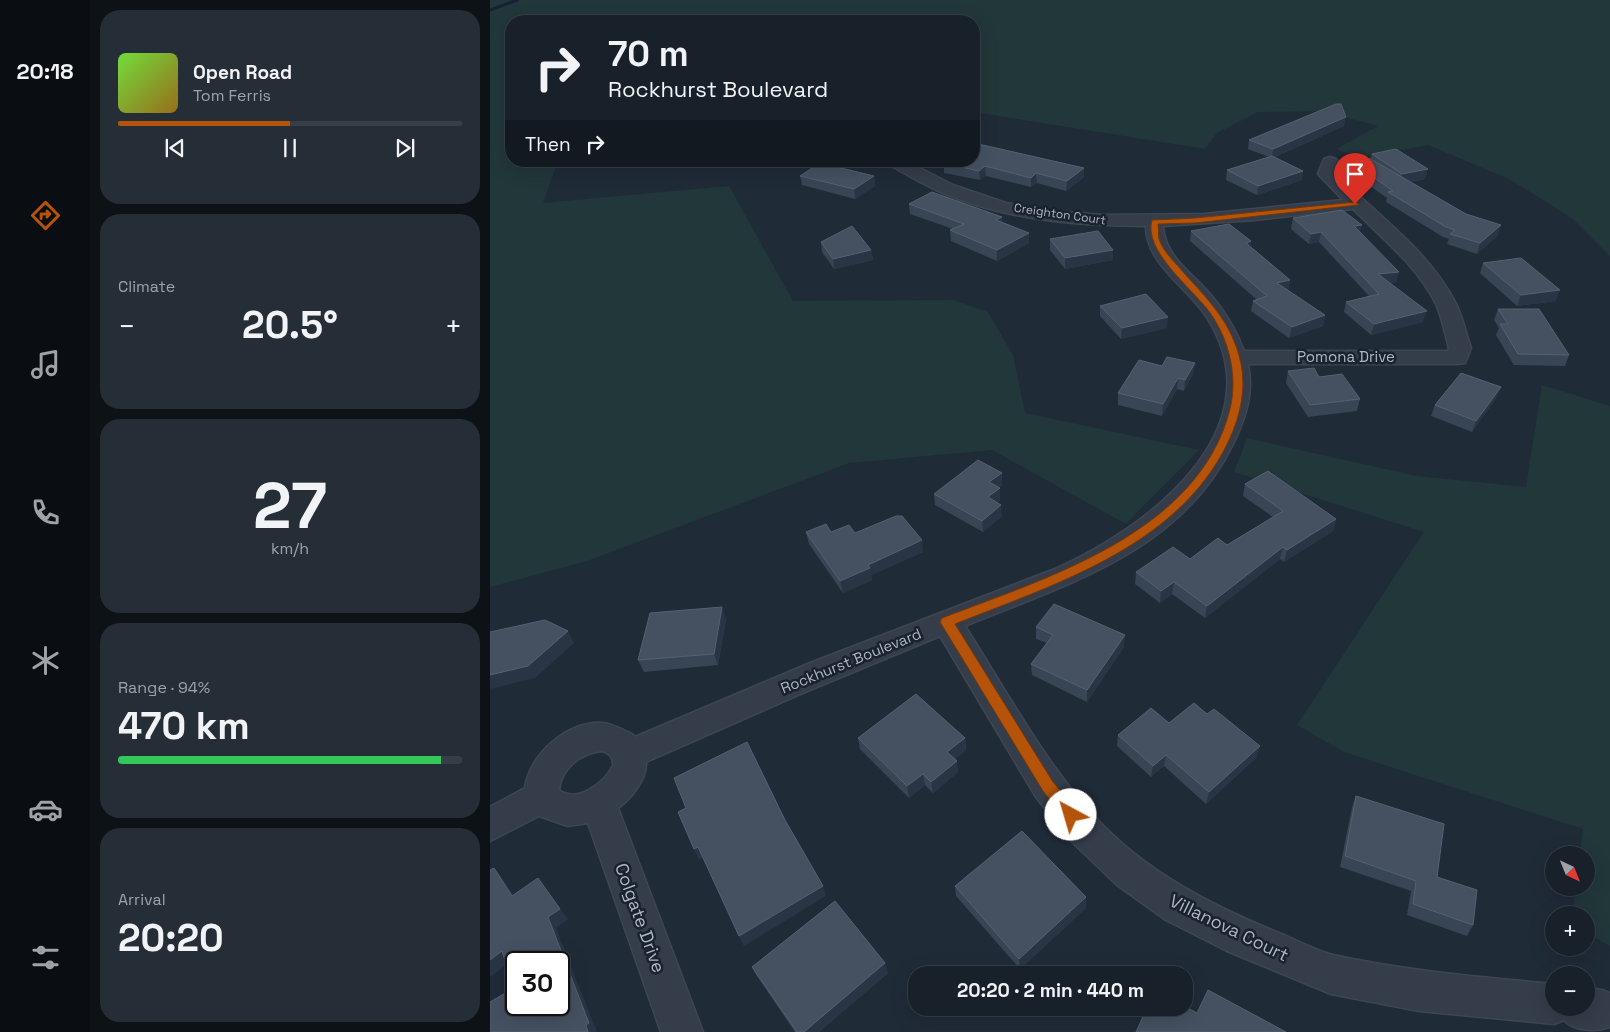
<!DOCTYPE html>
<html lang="en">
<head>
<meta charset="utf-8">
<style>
	:root { --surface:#18202a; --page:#252d36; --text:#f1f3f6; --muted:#9fa3a8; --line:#363e47; --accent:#b45309 }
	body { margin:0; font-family:"Space Grotesk",sans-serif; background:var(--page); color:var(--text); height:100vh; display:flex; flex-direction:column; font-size:19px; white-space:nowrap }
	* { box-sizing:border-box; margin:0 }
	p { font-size:16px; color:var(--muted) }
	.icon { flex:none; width:28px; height:28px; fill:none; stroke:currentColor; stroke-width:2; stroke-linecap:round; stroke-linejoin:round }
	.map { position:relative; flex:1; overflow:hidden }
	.sheet { display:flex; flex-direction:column; gap:10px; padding:10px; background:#0d1217; width:400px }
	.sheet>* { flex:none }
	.banner { position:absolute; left:15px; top:15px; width:475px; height:152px; border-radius:20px; box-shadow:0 5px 20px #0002,0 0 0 1px var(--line); background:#18202a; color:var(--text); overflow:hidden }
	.needle { width:32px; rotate:137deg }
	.controls { position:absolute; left:1055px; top:846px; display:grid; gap:10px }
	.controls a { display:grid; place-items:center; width:50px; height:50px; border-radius:50%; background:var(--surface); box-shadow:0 5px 20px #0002,0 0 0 1px var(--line); font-size:25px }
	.speed { position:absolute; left:15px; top:951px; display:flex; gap:10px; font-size:25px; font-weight:700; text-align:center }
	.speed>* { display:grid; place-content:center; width:65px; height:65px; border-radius:50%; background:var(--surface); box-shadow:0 5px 20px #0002,0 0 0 1px var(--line); line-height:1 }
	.speed .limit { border:2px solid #111; border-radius:8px; background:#fff; color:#111 }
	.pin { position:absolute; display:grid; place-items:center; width:42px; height:42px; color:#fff; margin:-51px -21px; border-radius:50% 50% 50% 0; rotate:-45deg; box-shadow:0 0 5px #0007 }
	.pin .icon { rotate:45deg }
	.me { position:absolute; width:55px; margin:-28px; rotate:321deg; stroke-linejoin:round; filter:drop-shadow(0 0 4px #0008) }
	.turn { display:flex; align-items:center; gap:18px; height:105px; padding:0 20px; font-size:22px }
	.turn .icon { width:65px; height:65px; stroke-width:2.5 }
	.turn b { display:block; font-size:35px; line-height:42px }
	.then { display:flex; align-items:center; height:48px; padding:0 20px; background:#0003; gap:10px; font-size:19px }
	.big { font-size:38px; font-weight:600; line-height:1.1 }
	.sheet .widget { flex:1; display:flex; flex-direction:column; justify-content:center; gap:8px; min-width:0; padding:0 18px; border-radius:20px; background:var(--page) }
	.sheet .dial { align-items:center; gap:0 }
	.dial b { font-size:65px; line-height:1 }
	.song { display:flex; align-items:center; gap:15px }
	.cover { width:60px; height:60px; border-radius:8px; background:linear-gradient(135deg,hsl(100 70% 55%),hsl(40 70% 35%)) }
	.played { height:5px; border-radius:2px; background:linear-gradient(90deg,var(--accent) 50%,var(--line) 50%) }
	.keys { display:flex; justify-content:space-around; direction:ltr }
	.heat { display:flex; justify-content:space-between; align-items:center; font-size:28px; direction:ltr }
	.charge { height:8px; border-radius:4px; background:linear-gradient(90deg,#34c759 94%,var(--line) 0) }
	.trip { position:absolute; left:418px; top:966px; width:285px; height:50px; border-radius:20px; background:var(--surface); box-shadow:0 5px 20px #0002,0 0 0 1px var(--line); font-weight:600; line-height:50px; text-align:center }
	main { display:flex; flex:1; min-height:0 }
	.dock { display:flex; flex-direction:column; width:90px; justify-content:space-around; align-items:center; background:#0a0d11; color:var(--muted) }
	.dock .icon { width:35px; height:35px }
	.dock .current { color:var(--accent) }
	.dock b { font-size:22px; color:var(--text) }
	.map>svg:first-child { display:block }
	.green { fill:#22373a }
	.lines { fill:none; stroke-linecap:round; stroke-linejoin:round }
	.stream { stroke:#142236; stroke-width:3 }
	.street-casing { stroke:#3d4652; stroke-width:3 }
	.street { fill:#343d49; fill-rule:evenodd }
	.wall { fill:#384555 }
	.shaded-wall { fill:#293545 }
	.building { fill:#455161; stroke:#556171; fill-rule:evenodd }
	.route { fill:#b45309; stroke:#753606 }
	.labels { text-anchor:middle; stroke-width:5; stroke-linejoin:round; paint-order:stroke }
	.far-street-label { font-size:12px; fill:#aeb7c5; stroke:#19222d }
	.street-label { font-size:15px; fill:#aeb7c5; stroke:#19222d }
	.near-street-label { font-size:18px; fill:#aeb7c5; stroke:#19222d }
</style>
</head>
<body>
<main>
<nav class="dock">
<b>20:18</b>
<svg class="icon current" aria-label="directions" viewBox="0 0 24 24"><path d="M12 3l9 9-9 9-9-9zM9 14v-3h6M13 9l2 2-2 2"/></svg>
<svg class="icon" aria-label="music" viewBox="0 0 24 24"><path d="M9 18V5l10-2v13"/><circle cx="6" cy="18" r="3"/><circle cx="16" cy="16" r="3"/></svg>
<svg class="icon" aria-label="phone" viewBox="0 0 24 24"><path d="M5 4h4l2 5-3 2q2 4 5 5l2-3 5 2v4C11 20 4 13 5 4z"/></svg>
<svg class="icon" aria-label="climate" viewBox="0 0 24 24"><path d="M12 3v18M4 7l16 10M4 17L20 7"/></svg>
<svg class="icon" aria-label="car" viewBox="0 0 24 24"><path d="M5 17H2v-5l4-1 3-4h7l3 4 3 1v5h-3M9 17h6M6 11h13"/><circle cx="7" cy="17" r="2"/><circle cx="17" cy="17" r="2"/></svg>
<svg class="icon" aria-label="filters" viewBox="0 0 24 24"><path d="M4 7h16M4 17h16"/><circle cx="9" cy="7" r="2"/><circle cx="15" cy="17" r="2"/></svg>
</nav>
<section class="sheet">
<div class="widget">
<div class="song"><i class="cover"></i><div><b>Open Road</b><p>Tom Ferris</p></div></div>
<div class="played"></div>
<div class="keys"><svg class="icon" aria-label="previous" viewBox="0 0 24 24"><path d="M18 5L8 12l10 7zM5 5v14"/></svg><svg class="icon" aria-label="pause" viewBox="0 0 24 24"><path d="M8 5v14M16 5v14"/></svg><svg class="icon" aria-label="next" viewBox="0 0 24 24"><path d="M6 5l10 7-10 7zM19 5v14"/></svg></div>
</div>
<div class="widget"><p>Climate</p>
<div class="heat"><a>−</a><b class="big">20.5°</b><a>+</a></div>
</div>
<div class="widget dial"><b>27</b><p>km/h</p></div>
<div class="widget"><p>Range · 94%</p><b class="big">470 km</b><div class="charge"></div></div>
<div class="widget"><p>Arrival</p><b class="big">20:20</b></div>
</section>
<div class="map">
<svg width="1120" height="1032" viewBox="0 0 1120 1032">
	<rect width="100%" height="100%" fill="#202b38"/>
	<!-- green -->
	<path class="green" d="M 0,0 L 1120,0 L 1120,256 L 1082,218 L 1019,179 L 938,145 L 868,158 L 846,149 L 888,126 L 832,111 L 768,112 L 727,133 L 715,149 L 484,112 L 484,21 L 21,21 L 21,161 L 68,161 L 53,203 L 239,186 L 303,301 L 463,300 L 498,312 L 523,355 L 535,413 L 709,450 L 636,524 L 502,450 L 359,463 L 97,561 L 0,587 Z
		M 1052,385 L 1120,406 L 1120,946 L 1102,936 L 1096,937 L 1096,915 L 1082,915 L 1086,888 L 1096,888 L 1096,855 L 1090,855 L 1093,829 L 854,752 L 807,725 L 934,532 L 744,472 L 757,438 L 927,476 L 1036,487 Z"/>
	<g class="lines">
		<!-- stream -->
		<path class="stream" d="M 0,10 L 27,0"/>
		<defs>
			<path id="street" d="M 840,157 L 846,159 L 848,162 L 844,173 C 886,213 940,252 966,304 C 973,318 976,334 981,348 L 975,363 L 967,364 L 758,364 C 764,392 756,418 743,444 C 691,552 577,584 475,626 C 516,690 553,760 604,816 C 656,873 724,907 794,935 C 810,942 827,951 843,955 C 916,971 990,977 1064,984 L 1064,1008 L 1096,1008 L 1096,988 L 1112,990 L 1120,993 L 1120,1027 C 1107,1032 1083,1031 1074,1020 L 1064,1024 L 929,1011 L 841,994 L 737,951 L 676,920 L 627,885 L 580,840 L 546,797 L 450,636 L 315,692 L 156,762 C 157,779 141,799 128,808 L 213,1032 L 171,1032 L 98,823 L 78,826 L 49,816 L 0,841 L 0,807 L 35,788 C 39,755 78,720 113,723 C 122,724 133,730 142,734 L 145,737 L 320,663 L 565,569 C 656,529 787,431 718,319 C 699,288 656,265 656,226 C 587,226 517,220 453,193 C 434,185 416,174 398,164 L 396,161 L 416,161 L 463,185 L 516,203 L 563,211 L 613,215 L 714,214 L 853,200 L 828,174 L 834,159 ZM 863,209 C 893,239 927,266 946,304 C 952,317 955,334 959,348 L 958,351 L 754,351 C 746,330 735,311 720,294 C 702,273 675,257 673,226 L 765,220 ZM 112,751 C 121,754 123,757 123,766 C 114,783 87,804 69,790 C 71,768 91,753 112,751 Z"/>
		</defs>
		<!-- street casing -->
		<use href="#street" class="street-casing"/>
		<!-- street -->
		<use href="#street" class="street"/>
	</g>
	<!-- wall -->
	<path class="wall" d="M 854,126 L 785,157 L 813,171 L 812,180 L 767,195 L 736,180 L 737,170 L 779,157 L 758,149 L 759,140 Z
		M 882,154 L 935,179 L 920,182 L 1008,235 L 987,254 L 957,244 L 959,239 L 953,237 L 896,202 L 897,198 L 870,179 L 872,169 L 880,159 Z
		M 435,161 L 484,161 L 594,168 L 594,177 L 576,191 L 547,183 L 541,187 L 496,176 L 490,180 L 454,173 L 454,168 Z
		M 310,176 L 384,176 L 385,186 L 365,199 L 312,185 Z
		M 419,204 L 512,217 L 512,222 L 539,233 L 539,243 L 507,261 L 461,241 L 460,230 L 463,229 L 420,214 Z
		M 803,218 L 870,232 L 906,282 L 899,283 L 933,322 L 881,335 L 854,312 L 856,302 L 879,296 L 829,242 L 819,244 L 801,229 Z
		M 701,231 L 761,241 L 760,246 L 800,280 L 798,291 L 835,315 L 833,326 L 799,338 L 761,311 L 763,301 L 766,299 L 700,241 Z
		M 560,239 L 623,250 L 623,260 L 575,269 L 560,250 Z
		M 331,242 L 381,250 L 383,260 L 344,269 L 332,252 Z
		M 993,263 L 1066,301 L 1027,306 L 990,273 Z
		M 610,306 L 677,328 L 631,339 L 610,316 Z
		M 1008,309 L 1079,355 L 1075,366 L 1024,365 L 1006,335 L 1009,328 L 1004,320 Z
		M 705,363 L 703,374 L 694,391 L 687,389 L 672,416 L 628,405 L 628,393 L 672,366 Z
		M 798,371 L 829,377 L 870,399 L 867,411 L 818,417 L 796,383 Z
		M 1006,398 L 982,432 L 941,416 L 945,405 Z
		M 512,473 L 512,485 L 509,487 L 510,488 L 510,500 L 507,502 L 512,516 L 493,532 L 445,505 L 444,494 Z
		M 755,484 L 846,519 L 843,531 L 794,562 L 790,559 L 715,618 L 682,594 L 670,603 L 645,584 L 646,572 L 700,559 L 737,545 L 783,517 L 753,496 Z
		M 316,532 L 365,533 L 433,552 L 381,575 L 382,580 L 353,593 L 319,544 Z
		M 236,619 L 228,665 L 154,672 L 148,660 Z
		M 546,627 L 634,647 L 597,702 L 542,675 L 541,664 L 557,643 L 546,639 Z
		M 628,735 L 767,757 L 716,804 L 674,766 L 661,777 L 627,746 Z
		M 368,738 L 475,738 L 476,750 L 465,759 L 468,772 L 443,793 L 435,785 L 419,798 L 370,749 Z
		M 866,796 L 947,877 L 983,925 L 977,936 L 917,915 L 921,891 L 850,867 L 862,807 Z
		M 465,886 L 596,908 L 530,969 L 466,896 Z
		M 262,967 L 398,973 L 329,1032 L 305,1032 L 267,976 Z"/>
	<!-- shaded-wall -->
	<path class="shaded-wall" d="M 856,117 L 854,126 L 782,158 L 783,149 Z
		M 495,166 L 496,176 L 490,180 L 489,171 Z
		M 594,168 L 594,177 L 576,191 L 577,181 Z
		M 938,169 L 935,179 L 910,183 L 912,174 Z
		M 813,171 L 812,180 L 767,195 L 768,186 Z
		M 546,173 L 547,183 L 541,187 L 541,178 Z
		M 384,176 L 385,186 L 365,199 L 364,189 Z
		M 512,217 L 513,227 L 506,220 Z
		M 872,225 L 869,235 L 864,226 Z
		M 1011,225 L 1008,235 L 987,254 L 990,243 Z
		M 831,232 L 829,242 L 819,244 L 821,234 Z
		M 539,233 L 539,243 L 507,261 L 507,250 Z
		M 761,241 L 759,252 L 756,243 Z
		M 381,250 L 383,260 L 344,269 L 343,259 Z
		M 623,250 L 623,260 L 575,269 L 575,258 Z
		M 909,272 L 906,282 L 885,285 L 888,274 Z
		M 800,280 L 798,291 L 787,283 Z
		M 1070,290 L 1066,301 L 1027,306 L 1031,295 Z
		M 937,311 L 933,322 L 881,335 L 884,324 Z
		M 835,315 L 833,326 L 799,338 L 802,327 Z
		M 678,317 L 677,328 L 631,339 L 632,328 Z
		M 705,363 L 703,374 L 694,391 L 695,380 Z
		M 688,378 L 687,389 L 672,416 L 673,404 Z
		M 1011,387 L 1006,398 L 982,432 L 986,421 Z
		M 512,473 L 512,485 L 500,494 L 499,482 Z
		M 510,488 L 510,500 L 499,509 L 498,497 Z
		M 511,505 L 512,516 L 493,532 L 492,521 Z
		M 846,519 L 843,531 L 794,562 L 797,550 Z
		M 432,540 L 433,552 L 381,575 L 382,580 L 353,593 L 350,581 L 378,565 Z
		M 793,547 L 790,559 L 715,618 L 717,606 Z
		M 684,582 L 682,594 L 670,603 L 671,591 Z
		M 232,607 L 236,619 L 228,665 L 224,654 Z
		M 78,631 L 84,643 L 45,678 L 0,689 L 0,675 Z
		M 635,635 L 634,647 L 597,702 L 597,690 Z
		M 475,738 L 476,750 L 459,763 L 457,752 Z
		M 770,746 L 767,757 L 716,804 L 719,792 Z
		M 676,755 L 674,766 L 661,777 L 663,766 Z
		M 467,761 L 468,772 L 443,793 L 441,782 Z
		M 433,774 L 435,785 L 419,798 L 417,786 Z
		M 208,847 L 213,858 L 209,860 L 204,849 Z
		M 4,868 L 12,878 L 31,907 L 22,896 Z
		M 48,878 L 78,919 L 66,928 L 107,1032 L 98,1032 L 58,917 Z
		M 333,886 L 336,896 L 254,946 L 249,936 Z
		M 596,897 L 596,908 L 530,969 L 529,959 Z
		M 12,951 L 21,961 L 0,977 L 0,960 Z
		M 395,963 L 398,973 L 329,1032 L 314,1032 Z"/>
	<!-- building -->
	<path class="building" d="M 846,104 L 851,104 L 856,117 L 783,149 L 759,140 Z
		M 484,143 L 594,168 L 577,181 L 546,173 L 541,178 L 495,166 L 489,171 L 454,163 L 456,161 L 484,161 Z
		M 906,149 L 938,169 L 912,174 L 882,154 Z
		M 782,156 L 813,171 L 768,186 L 737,170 Z
		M 879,158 L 976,214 L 1011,225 L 990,243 L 960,234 L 965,230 L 956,227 L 898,192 L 903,191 L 872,169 Z
		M 330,163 L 384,176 L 364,189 L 310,176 Z
		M 442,192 L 512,217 L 506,220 L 539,233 L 507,250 L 460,230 L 474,224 L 419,204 Z
		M 852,210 L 872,225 L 864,226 L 909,272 L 888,274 L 937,311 L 884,324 L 856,302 L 889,294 L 831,232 L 821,234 L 803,218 Z
		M 739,224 L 761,241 L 756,243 L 800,280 L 787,283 L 835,315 L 802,327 L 763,301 L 777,296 L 701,231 Z
		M 362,226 L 381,250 L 343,259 L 331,242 Z
		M 608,231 L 623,250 L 575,258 L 560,239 Z
		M 1031,258 L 1070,290 L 1031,295 L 993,263 Z
		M 656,294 L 678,317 L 632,328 L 610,306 Z
		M 1008,309 L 1049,309 L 1079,355 L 1028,354 L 1010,324 L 1018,324 Z
		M 677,357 L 705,363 L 695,380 L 688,378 L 673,404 L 628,393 L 649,360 L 672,366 Z
		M 824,368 L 829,377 L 852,374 L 870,399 L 820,405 L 798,371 Z
		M 971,373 L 1011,387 L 986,421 L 945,405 Z
		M 488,460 L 512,473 L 499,482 L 510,488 L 498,497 L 511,505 L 492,521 L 444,494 Z
		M 778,471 L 846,519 L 797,550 L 793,547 L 717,606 L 684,582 L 671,591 L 646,572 L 683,547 L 700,559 L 728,538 L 737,545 L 793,511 L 755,484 Z
		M 406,516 L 412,516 L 432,540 L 378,565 L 380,568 L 350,581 L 316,532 L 336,524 L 341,532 L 359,525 L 365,533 Z
		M 564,604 L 635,635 L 597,690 L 541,664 L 563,635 L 546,627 Z
		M 232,607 L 224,654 L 148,660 L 160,613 Z
		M 55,620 L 78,631 L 38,666 L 0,675 L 0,632 Z
		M 426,694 L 475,738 L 457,752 L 467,761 L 441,782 L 433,774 L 417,786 L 368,738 Z
		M 704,703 L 717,714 L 724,709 L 770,746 L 719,792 L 676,755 L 663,766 L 628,735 L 661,708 L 679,723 Z
		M 257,742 L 295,820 L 333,886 L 249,936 L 208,847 L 204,849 L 188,812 L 196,808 L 184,778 Z
		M 866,796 L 954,824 L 947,877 L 987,890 L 983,925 L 923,904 L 926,881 L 855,856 Z
		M 532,831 L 596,897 L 529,959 L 465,886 Z
		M 4,868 L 22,896 L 48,878 L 70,909 L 58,917 L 99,1023 L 96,1025 L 98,1032 L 0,1032 L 0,1002 L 24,988 L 12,951 L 0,960 L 0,870 ZM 26,962 L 69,962 L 69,1005 L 26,1005 Z
		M 345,901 L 395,963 L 314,1032 L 307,1032 L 262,967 Z
		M 718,990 L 796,1032 L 646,1032 L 657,1008 L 694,1008 L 694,1006 L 707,1013 Z"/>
	<!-- route -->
	<path class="route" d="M 865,202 L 869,204 L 868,205 L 705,223 L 668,224 C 669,229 668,235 669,239 C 673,252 686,263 694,273 C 714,295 736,317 746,346 C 757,375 754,403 743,431 C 697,544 568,583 465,624 L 563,782 L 587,810 L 589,815 L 587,820 L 581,822 L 576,820 L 553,791 L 450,622 L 452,618 C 556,578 709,533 740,409 C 748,375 739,338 718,310 C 700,287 653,250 662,220 L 705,218 Z"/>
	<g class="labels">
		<!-- far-street labels -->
		<g class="far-street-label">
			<text transform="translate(570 214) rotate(8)" y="4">Creighton Court</text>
		</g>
		<!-- street labels -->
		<g class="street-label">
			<text x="856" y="362">Pomona Drive</text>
			<text transform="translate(361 661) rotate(-22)" y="5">Rockhurst Boulevard</text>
		</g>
		<!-- near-street labels -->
		<g class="near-street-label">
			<text transform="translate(150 918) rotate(70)" y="6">Colgate Drive</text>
			<text transform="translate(739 928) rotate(26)" y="6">Villanova Court</text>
		</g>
	</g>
</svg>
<div class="controls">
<a><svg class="needle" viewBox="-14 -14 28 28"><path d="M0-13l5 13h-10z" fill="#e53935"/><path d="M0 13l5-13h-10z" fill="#9fa3a8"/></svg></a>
<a>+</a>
<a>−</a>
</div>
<div class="speed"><div class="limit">30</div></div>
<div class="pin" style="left:865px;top:204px;background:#d93025"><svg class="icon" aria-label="arrive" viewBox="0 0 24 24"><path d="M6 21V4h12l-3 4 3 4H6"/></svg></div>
<svg class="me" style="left:581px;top:815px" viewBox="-20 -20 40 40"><circle r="19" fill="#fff"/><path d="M0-13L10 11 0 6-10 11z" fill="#b45309"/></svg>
<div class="trip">20:20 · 2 min · 440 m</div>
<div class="banner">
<div class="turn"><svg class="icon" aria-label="right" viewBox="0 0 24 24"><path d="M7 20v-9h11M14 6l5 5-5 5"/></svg><div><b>70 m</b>Rockhurst Boulevard</div></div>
<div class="then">Then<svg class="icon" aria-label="right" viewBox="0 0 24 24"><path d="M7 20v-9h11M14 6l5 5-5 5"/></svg></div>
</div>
</div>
</main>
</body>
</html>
